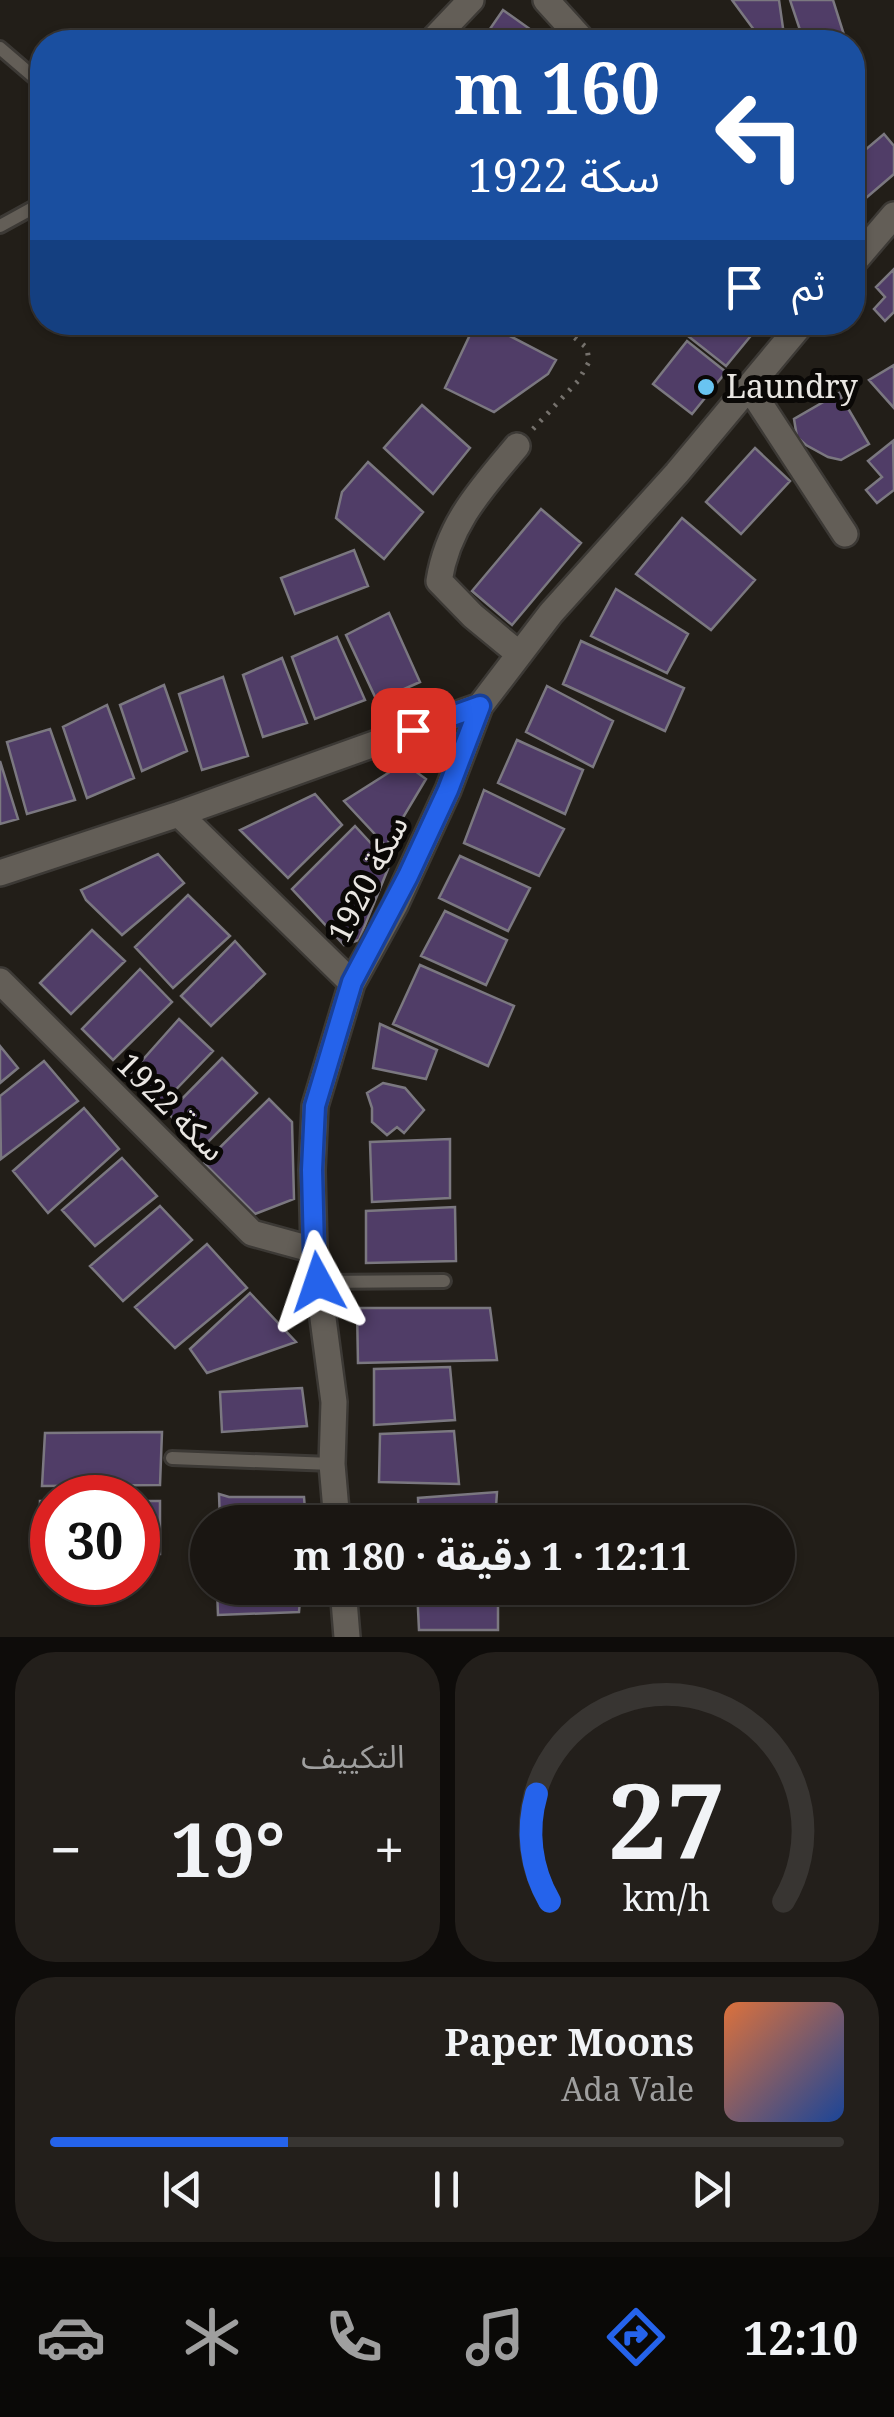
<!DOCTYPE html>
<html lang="ar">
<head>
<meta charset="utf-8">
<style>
	:root { --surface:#1a1612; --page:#231f1b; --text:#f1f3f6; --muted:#9f9f9f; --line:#383532; --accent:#2563eb }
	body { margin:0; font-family:"Noto Serif","Noto Sans Arabic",serif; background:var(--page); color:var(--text); direction:rtl; height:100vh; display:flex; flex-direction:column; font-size:38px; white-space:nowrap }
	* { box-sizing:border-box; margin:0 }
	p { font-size:32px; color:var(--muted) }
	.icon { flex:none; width:55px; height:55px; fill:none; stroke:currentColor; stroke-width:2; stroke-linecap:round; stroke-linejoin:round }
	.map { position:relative; height:1637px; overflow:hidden; direction:ltr }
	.sheet { display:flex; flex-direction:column; gap:15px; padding:15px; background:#0e0c0a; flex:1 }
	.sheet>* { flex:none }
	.top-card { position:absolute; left:30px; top:30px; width:835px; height:305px; border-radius:40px; box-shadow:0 2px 8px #0004,0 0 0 2px var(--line); direction:rtl; background:#1a4fa0; color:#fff; overflow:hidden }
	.speed { position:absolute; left:30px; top:1475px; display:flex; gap:20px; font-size:50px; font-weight:700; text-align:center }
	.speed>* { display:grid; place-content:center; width:130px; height:130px; border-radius:50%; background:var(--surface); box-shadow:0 2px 8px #0004,0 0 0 2px var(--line); line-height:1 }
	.speed .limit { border:15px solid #d22; background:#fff; color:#111 }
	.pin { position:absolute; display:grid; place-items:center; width:85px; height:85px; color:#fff; margin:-42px; border-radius:20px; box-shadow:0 5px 15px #0006 }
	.me { position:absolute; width:110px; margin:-55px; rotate:355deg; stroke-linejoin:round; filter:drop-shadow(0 0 8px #0008) }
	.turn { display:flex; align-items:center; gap:35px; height:210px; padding:0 40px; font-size:45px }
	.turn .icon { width:130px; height:130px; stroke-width:2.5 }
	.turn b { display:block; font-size:70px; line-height:85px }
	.then { display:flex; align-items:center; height:95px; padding:0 40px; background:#0003; gap:20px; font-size:38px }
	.big { font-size:75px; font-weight:700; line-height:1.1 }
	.sheet .widget { flex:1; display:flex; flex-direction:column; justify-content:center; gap:15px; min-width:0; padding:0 35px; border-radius:40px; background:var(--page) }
	.sheet .dial { align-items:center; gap:0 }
	.dial svg { height:260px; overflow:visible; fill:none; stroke:var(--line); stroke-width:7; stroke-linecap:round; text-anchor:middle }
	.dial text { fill:var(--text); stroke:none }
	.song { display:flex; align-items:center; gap:30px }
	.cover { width:120px; height:120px; border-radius:15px; background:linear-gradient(135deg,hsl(20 70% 55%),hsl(220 70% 35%)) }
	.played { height:10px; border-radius:5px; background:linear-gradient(90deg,var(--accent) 30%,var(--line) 30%) }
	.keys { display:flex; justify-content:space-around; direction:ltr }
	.heat { display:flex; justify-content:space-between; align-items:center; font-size:55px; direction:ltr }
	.sheet .tiles { flex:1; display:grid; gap:15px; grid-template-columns:1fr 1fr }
	.widget:last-child { grid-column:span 2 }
	.trip { position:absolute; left:190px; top:1505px; width:605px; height:100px; border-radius:50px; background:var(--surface); box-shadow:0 2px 8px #0004,0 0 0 2px var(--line); font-weight:700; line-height:100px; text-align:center; direction:rtl }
	.tab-bar { display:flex; height:160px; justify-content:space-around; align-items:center; background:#0a0907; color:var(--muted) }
	.tab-bar .icon { width:70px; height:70px }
	.tab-bar .active { color:var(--accent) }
	.tab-bar b { font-size:45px; color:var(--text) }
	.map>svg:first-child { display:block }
	.building { fill:#503d67; stroke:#7b7880; stroke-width:2.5 }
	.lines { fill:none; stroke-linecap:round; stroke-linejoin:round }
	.lane-casing { stroke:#3c3935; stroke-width:18 }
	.street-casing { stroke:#3c3935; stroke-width:30 }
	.path { stroke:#76726d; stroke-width:5; stroke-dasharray:2.5 8; stroke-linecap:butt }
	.lane { stroke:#635e57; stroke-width:12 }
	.street { stroke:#635e57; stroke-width:25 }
	.route-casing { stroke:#184099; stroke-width:25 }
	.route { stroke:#2563eb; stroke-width:18 }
	.poi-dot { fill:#69c4f1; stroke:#0a0806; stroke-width:4 }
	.labels { text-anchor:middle; stroke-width:10; stroke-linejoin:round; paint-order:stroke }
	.poi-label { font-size:32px; fill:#e9e6e2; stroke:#0a0806; text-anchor:start }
	.street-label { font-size:32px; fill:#e9e6e2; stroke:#0a0806 }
</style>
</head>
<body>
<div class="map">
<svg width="894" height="1637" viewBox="0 0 894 1637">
	<rect width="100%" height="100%" fill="#221e18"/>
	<!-- building -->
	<path class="building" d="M 732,0 L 779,0 L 785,42 L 763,42 Z
		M 790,0 L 833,0 L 845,38 L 830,42 L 804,42 Z
		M 503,10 L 548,42 L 481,42 Z
		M 852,102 L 865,130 L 852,135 Z
		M 884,134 L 894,146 L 894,174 L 866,198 L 852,181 L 852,161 Z
		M 894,269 L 894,312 L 885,321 L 874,309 L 885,297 L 876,287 Z
		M 476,322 L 483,322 L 556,360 L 548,374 L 494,412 L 445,388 Z
		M 699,322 L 742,322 L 754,332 L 726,366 L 688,336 Z
		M 687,341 L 726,372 L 692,414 L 653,384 Z
		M 894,365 L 894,408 L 869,380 Z
		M 839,393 L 869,444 L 841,460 L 828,457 L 806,445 L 797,437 L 794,419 Z
		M 422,405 L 470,448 L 433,494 L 384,448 Z
		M 893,441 L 894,490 L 877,503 L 866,490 L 882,477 L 868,461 Z
		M 755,448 L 790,481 L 741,534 L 706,502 Z
		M 368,462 L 423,512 L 384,559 L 336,518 L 342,492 Z
		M 541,509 L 581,543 L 512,625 L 472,591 Z
		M 682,518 L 755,580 L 711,630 L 636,574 Z
		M 354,550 L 368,586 L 295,614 L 281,578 Z
		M 616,589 L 688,634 L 667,673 L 591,636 Z
		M 389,613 L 420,682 L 377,701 L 346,635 Z
		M 337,637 L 365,700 L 315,719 L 292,657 Z
		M 581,641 L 684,688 L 665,731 L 563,684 Z
		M 282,658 L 307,723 L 263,737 L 243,675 Z
		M 223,677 L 248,756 L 202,770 L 179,694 Z
		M 164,685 L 187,751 L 142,771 L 120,705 Z
		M 547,686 L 613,721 L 593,767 L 526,732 Z
		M 107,705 L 134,778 L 87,798 L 63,727 Z
		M 50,729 L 75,800 L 27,814 L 7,742 Z
		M 517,740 L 583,770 L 565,814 L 498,783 Z
		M 0,761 L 18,819 L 0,824 Z
		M 404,763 L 426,779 L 386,846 L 344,801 Z
		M 484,790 L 564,829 L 539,876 L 464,843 Z
		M 315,794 L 342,825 L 288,878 L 240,830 Z
		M 355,826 L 390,864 L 359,940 L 344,945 L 292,889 Z
		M 158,854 L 184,883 L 122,935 L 86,900 L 81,890 Z
		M 460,856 L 530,888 L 508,931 L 439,898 Z
		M 188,895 L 230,936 L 173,988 L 135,947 Z
		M 445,911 L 507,940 L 486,985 L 421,956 Z
		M 92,930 L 125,961 L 71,1014 L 40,983 Z
		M 235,941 L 265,974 L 211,1026 L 181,996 Z
		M 420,965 L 514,1006 L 488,1066 L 393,1024 Z
		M 140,969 L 172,1002 L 113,1060 L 82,1029 Z
		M 179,1019 L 213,1051 L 160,1106 L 131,1073 Z
		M 380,1024 L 437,1050 L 426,1079 L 373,1068 Z
		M 0,1046 L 18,1068 L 0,1083 Z
		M 222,1058 L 257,1093 L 201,1149 L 168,1113 Z
		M 44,1061 L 78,1101 L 1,1159 L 0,1096 Z
		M 383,1083 L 405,1088 L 424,1110 L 404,1133 L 397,1127 L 387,1135 L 372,1122 L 372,1108 L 367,1093 Z
		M 269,1099 L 292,1122 L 294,1199 L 255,1214 L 204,1163 Z
		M 84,1108 L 119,1149 L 48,1213 L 13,1171 Z
		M 450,1139 L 450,1198 L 372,1202 L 370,1142 Z
		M 122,1158 L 157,1196 L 95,1246 L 62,1210 Z
		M 160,1206 L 192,1240 L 123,1301 L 90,1266 Z
		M 455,1207 L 456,1261 L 366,1263 L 366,1211 Z
		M 207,1244 L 247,1288 L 175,1348 L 135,1307 Z
		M 250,1293 L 296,1342 L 207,1373 L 190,1349 Z
		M 357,1308 L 490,1308 L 497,1360 L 358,1363 Z
		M 450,1367 L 455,1420 L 374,1425 L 374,1369 Z
		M 302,1388 L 307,1426 L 222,1432 L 220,1392 Z
		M 454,1431 L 459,1484 L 379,1482 L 380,1434 Z
		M 162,1432 L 160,1485 L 42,1486 L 45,1433 Z
		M 497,1492 L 495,1522 L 419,1522 L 418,1498 Z
		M 219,1494 L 229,1497 L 304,1497 L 306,1522 L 220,1522 Z
		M 40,1501 L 52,1501 L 52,1554 L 39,1554 Z
		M 138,1501 L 160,1501 L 160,1554 L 138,1554 Z
		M 217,1588 L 301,1588 L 299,1612 L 218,1615 Z
		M 417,1588 L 498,1588 L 498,1630 L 419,1630 Z"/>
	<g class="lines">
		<defs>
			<path id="lane" d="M 0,48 L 42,84
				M 0,226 L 42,203
				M 318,1282 L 444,1281
				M 172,1458 L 332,1464"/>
			<path id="street" d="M 546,0 L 584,42
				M 431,42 L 471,0
				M 852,264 L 894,215
				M 749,387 L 845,534
				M 517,446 C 481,489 448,524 439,581 L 473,616 L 519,654
				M 179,814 L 352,983
				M 0,873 L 179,814 L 480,706
				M 0,981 L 252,1233 L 314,1250
				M 337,1522 L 332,1464 L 334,1402 L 314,1250 L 312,1170 L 315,1106 L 352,983 L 395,905 L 448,790 L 480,706 L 551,613 L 677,473 L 803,322
				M 343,1588 L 347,1637"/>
		</defs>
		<!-- lane casing -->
		<use href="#lane" class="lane-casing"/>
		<!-- street casing -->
		<use href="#street" class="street-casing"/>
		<!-- path -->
		<path class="path" d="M 533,429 L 578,381 L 589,362 L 587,348 L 556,322"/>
		<!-- lane -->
		<use href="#lane" class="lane"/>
		<!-- street -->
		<use href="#street" class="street"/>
	</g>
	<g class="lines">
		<defs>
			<path id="route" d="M 318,1282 L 314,1250 L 312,1170 L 315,1106 L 352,982 L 408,876 L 448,790 L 480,706 L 413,730"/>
		</defs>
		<!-- route casing -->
		<use href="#route" class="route-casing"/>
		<!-- route -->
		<use href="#route" class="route"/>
	</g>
	<!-- markers -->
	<circle class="poi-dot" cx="706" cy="387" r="10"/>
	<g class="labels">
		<!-- poi labels -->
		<g class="poi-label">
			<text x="726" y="398">Laundry</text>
		</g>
		<!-- street labels -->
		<g class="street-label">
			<text transform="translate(368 879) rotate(-63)" y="11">سكة 1920</text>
			<text transform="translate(171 1107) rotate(45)" y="11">سكة 1922</text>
		</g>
	</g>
</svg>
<div class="speed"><div class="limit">30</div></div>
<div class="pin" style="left:413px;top:730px;background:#d93025"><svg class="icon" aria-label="arrive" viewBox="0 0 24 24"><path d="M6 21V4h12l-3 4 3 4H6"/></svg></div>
<svg class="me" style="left:318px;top:1282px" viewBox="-20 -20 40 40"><path d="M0-17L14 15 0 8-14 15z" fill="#2563eb" stroke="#fff" stroke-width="4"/></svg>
<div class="trip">12:11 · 1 دقيقة · 180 m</div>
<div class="top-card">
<div class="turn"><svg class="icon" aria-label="left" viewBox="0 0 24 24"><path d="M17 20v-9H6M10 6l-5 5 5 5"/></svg><div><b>160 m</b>سكة 1922</div></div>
<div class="then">ثم<svg class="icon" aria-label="arrive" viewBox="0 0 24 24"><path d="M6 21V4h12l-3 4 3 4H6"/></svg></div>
</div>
</div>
<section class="sheet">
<div class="tiles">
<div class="widget dial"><svg viewBox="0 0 100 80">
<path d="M14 69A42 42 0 1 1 86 69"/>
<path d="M14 69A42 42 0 0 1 10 36" stroke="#2563eb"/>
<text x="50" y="56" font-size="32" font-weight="700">27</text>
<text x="50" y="72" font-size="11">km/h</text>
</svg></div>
<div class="widget"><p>التكييف</p>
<div class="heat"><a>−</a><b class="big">19°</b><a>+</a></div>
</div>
<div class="widget">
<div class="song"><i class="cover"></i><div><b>Paper Moons</b><p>Ada Vale</p></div></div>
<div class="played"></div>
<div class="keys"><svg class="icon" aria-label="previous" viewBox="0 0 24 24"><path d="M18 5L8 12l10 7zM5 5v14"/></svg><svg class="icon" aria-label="pause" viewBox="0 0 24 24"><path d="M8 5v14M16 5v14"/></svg><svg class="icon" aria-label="next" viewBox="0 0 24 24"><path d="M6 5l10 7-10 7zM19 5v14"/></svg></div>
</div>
</div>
</section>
<nav class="tab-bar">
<b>12:10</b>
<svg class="icon active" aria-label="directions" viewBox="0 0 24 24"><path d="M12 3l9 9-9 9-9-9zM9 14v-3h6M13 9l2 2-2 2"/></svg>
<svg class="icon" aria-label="music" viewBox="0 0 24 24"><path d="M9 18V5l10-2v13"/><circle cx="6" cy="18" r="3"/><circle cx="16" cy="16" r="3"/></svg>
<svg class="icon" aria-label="phone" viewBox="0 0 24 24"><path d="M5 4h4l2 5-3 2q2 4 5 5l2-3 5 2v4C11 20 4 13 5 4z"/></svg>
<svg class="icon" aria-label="climate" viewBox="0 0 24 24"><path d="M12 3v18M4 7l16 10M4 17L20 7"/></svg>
<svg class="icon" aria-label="car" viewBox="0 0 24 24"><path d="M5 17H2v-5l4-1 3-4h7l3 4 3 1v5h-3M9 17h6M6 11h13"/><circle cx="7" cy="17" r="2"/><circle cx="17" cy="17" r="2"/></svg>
</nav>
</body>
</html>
